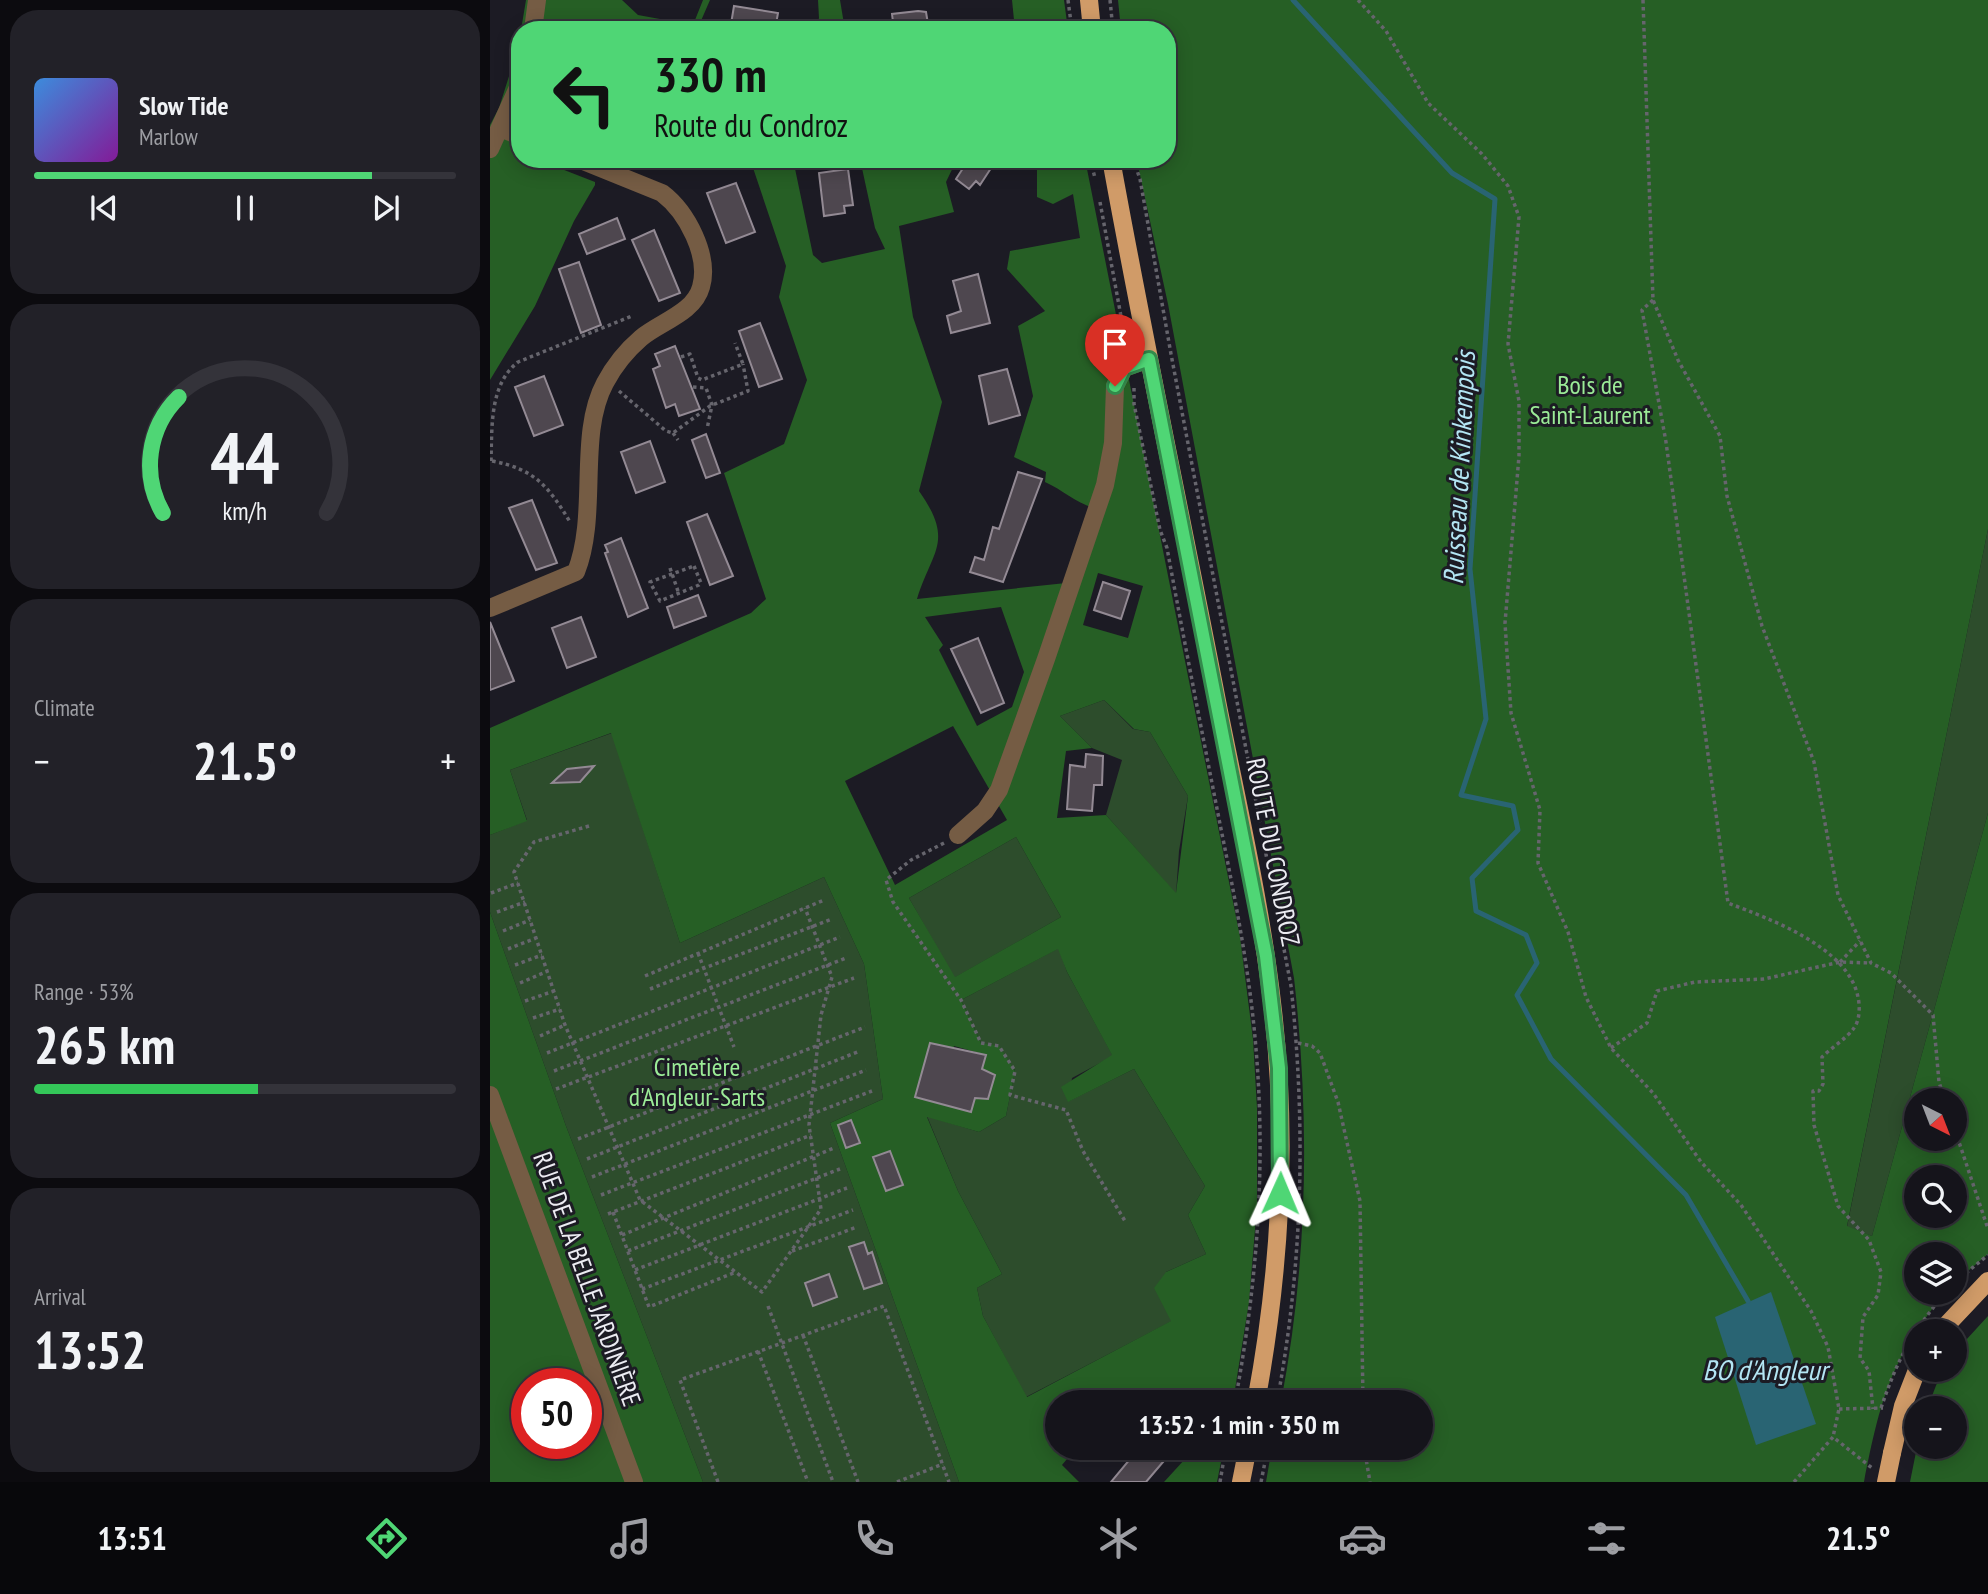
<!DOCTYPE html>
<html lang="en">
<head>
<meta charset="utf-8">
<style>
	:root { --surface:#15141b; --page:#222128; --text:#f1f3f6; --muted:#9d9ea3; --line:#34333a; --accent:#4fd675 }
	body { margin:0; font-family:"PT Sans Narrow",sans-serif; background:var(--page); color:var(--text); height:100vh; display:flex; flex-direction:column; font-size:26px; white-space:nowrap }
	* { box-sizing:border-box; margin:0 }
	p { font-size:23px; color:var(--muted) }
	.icon { flex:none; width:38px; height:38px; fill:none; stroke:currentColor; stroke-width:2; stroke-linecap:round; stroke-linejoin:round }
	.map { position:relative; flex:1; overflow:hidden }
	.panel { display:flex; flex-direction:column; gap:10px; padding:10px; background:#0c0b0f; width:490px }
	.panel>* { flex:none }
	.guide { position:absolute; left:21px; top:21px; width:665px; height:147px; border-radius:28px; box-shadow:0 4px 18px #0003,0 0 0 2px var(--line); background:#4fd675; color:#111; overflow:hidden }
	.needle { width:46px; rotate:138deg }
	.buttons { position:absolute; left:1414px; top:1088px; display:grid; gap:14px }
	.buttons a { display:grid; place-items:center; width:63px; height:63px; border-radius:50%; background:var(--surface); box-shadow:0 4px 18px #0003,0 0 0 2px var(--line); font-size:35px }
	.speed { position:absolute; left:21px; top:1368px; display:flex; gap:14px; font-size:35px; font-weight:700; text-align:center }
	.speed>* { display:grid; place-content:center; width:91px; height:91px; border-radius:50%; background:var(--surface); box-shadow:0 4px 18px #0003,0 0 0 2px var(--line); line-height:1 }
	.speed .limit { border:10px solid #d22; background:#fff; color:#111 }
	.pin { position:absolute; display:grid; place-items:center; width:60px; height:60px; color:#fff; margin:-72px -30px; border-radius:50% 50% 50% 0; rotate:-45deg; box-shadow:0 0 7px #0007 }
	.pin .icon { rotate:45deg }
	.me { position:absolute; width:77px; margin:-38px; rotate:1deg; stroke-linejoin:round; filter:drop-shadow(0 0 5px #0008) }
	.turn { display:flex; align-items:center; gap:24px; height:147px; padding:0 28px; font-size:32px }
	.turn .icon { width:91px; height:91px; stroke-width:2.5 }
	.turn b { display:block; font-size:49px; line-height:60px }
	.big { font-size:52px; font-weight:700; line-height:1.1 }
	.panel .tile { flex:1; display:flex; flex-direction:column; justify-content:center; gap:10px; min-width:0; padding:0 24px; border-radius:28px; background:var(--page) }
	.panel .dial { align-items:center; gap:0 }
	.dial svg { height:182px; overflow:visible; fill:none; stroke:var(--line); stroke-width:7; stroke-linecap:round; text-anchor:middle }
	.dial text { fill:var(--text); stroke:none }
	.song { display:flex; align-items:center; gap:21px }
	.cover { width:84px; height:84px; border-radius:10px; background:linear-gradient(135deg,hsl(210 70% 55%),hsl(290 70% 35%)) }
	.played { height:7px; border-radius:4px; background:linear-gradient(90deg,var(--accent) 80%,var(--line) 80%) }
	.keys { display:flex; justify-content:space-around; direction:ltr }
	.heat { display:flex; justify-content:space-between; align-items:center; font-size:38px; direction:ltr }
	.charge { height:10px; border-radius:5px; background:linear-gradient(90deg,#34c759 53%,var(--line) 0) }
	.trip { position:absolute; left:555px; top:1390px; width:388px; height:70px; border-radius:35px; background:var(--surface); box-shadow:0 4px 18px #0003,0 0 0 2px var(--line); font-weight:700; line-height:70px; text-align:center }
	.dock { display:flex; height:112px; justify-content:space-around; align-items:center; background:#08080b; color:var(--muted) }
	.dock .icon { width:49px; height:49px }
	.dock .current { color:var(--accent) }
	.dock b { font-size:32px; color:var(--text) }
	main { display:flex; flex:1; min-height:0 }
	.map>svg:first-child { display:block }
	.green { fill:#2d4d2c }
	.forest { fill:#265f25; fill-rule:evenodd }
	.water { fill:#296473 }
	.lines { fill:none; stroke-linecap:round; stroke-linejoin:round }
	.stream { stroke:#296473; stroke-width:5 }
	.building { fill:#4e474f; stroke:#938a94; stroke-width:2 }
	.path { stroke:#66656d; stroke-width:3.5; stroke-dasharray:3.5 3.5; stroke-linecap:butt }
	.minor { stroke:#755c44; stroke-width:18 }
	.major { stroke:#d09b68; stroke-width:18 }
	.major-bridge { stroke:#d09b68; stroke-width:18 }
	.route-casing { stroke:#338b4c; stroke-width:18 }
	.route { stroke:#4fd675; stroke-width:12 }
	.labels { text-anchor:middle; stroke-width:6; stroke-linejoin:round; paint-order:stroke }
	.park-label { font-size:26px; fill:#9beb97; stroke:#1c1b24 }
	.street-label { font-size:26px; fill:#ececf2; stroke:#1c1b24 }
	.water-label { font-size:28px; font-style:italic; fill:#b3e5f3; stroke:#1c1b24 }
</style>
</head>
<body>
<main>
<section class="panel">
<div class="tile">
<div class="song"><i class="cover"></i><div><b>Slow Tide</b><p>Marlow</p></div></div>
<div class="played"></div>
<div class="keys"><svg class="icon" aria-label="previous" viewBox="0 0 24 24"><path d="M18 5L8 12l10 7zM5 5v14"/></svg><svg class="icon" aria-label="pause" viewBox="0 0 24 24"><path d="M8 5v14M16 5v14"/></svg><svg class="icon" aria-label="next" viewBox="0 0 24 24"><path d="M6 5l10 7-10 7zM19 5v14"/></svg></div>
</div>
<div class="tile dial"><svg viewBox="0 0 100 80">
<path d="M14 69A42 42 0 1 1 86 69"/>
<path d="M14 69A42 42 0 0 1 21 18" stroke="#4fd675"/>
<text x="50" y="56" font-size="32" font-weight="700">44</text>
<text x="50" y="72" font-size="11">km/h</text>
</svg></div>
<div class="tile"><p>Climate</p>
<div class="heat"><a>−</a><b class="big">21.5°</b><a>+</a></div>
</div>
<div class="tile"><p>Range · 53%</p><b class="big">265 km</b><div class="charge"></div></div>
<div class="tile"><p>Arrival</p><b class="big">13:52</b></div>
</section>
<div class="map">
<svg width="1498" height="1482" viewBox="0 0 1498 1482">
	<rect width="100%" height="100%" fill="#1c1b24"/>
	<!-- green -->
	<path class="green" d="M 1498,529 L 1498,813 L 1382,1236 L 1357,1227 Z
		M 614,700 L 643,729 L 660,732 L 698,796 L 689,851 L 686,894 L 616,815 L 632,760 L 602,748 L 570,716 Z
		M 122,733 L 190,943 L 334,877 L 374,964 L 393,1099 L 340,1123 L 469,1482 L 213,1482 L 76,1126 L 0,912 L 0,835 L 37,820 L 20,770 Z
		M 526,837 L 571,917 L 464,978 L 419,898 Z
		M 569,948 L 577,972 L 623,1056 L 582,1078 L 579,1101 L 644,1069 L 715,1186 L 698,1215 L 716,1254 L 676,1272 L 682,1321 L 536,1397 L 493,1316 L 487,1288 L 512,1274 L 468,1191 L 437,1116 L 489,1132 L 516,1116 L 525,1070 L 491,1043 L 471,1000 Z"/>
	<!-- forest -->
	<path class="forest" d="M 36,0 L 132,0 L 148,15 L 203,25 L 213,0 L 220,0 L 207,30 L 149,19 L 150,30 L 31,30 Z
		M 328,0 L 350,0 L 355,30 L 325,30 L 329,18 Z
		M 522,0 L 574,0 L 578,30 L 525,30 Z
		M 628,0 L 1498,0 L 1498,529 L 1357,1226 L 1382,1236 L 1498,813 L 1498,1254 L 1465,1282 L 1465,1255 L 1426,1255 L 1426,1293 L 1455,1293 C 1401,1358 1390,1401 1374,1482 L 776,1482 L 782,1447 L 931,1447 L 931,1402 L 791,1402 C 818,1261 820,1120 804,978 L 678,304 L 647,161 L 677,159 L 677,30 L 631,30 ZM 1426,1101 L 1465,1101 L 1465,1139 L 1426,1139 ZM 1426,1178 L 1465,1178 L 1465,1216 L 1426,1216 Z
		M 30,41 L 30,146 L 27,154 L 30,159 L 46,159 L 105,182 L 105,185 L 84,221 L 45,306 L 0,380 L 0,125 L 9,108 Z
		M 260,159 L 303,159 L 323,255 L 332,263 L 395,249 L 385,228 L 370,159 L 467,159 L 456,182 L 464,212 L 409,226 L 423,317 L 452,402 L 429,491 C 465,542 442,550 427,599 L 576,583 L 604,508 C 584,502 573,490 555,482 L 556,472 L 524,457 L 543,396 L 528,326 L 555,311 L 517,269 L 520,251 L 590,238 L 583,194 L 563,204 L 547,197 L 547,159 L 595,159 L 750,937 L 763,1039 L 767,1108 L 767,1205 L 759,1302 L 743,1402 L 634,1402 L 630,1398 L 627,1402 L 567,1402 L 567,1447 L 587,1447 L 572,1465 L 589,1482 L 469,1482 L 340,1123 L 393,1099 L 374,964 L 334,877 L 190,943 L 121,733 L 20,770 L 37,821 L 0,835 L 0,728 L 261,613 L 276,599 L 234,473 L 294,444 L 317,380 L 289,297 L 296,266 ZM 608,573 L 653,586 L 638,638 L 593,625 ZM 511,607 L 534,672 L 522,707 L 487,726 L 449,650 L 453,645 L 435,617 ZM 614,700 L 644,729 L 660,732 L 698,796 L 686,893 L 616,815 L 567,818 L 576,751 L 602,748 L 570,716 ZM 463,726 L 517,820 L 405,885 L 355,781 ZM 526,837 L 571,917 L 465,977 L 419,898 ZM 568,949 L 577,972 L 622,1055 L 571,1087 L 578,1102 L 644,1069 L 715,1186 L 698,1215 L 716,1254 L 676,1272 L 664,1288 L 681,1321 L 537,1397 L 493,1316 L 487,1288 L 512,1274 L 468,1191 L 437,1117 L 489,1132 L 516,1116 L 525,1071 L 509,1046 L 491,1043 L 471,1000 ZM 440,1044 L 463,1050 L 464,1046 L 496,1055 L 492,1069 L 496,1072 L 480,1112 L 425,1096 Z
		M 0,912 L 76,1126 L 213,1482 L 0,1482 ZM 37,1384 L 96,1384 L 96,1444 L 37,1444 Z
		M 1498,1316 L 1498,1482 L 1420,1482 L 1427,1447 L 1465,1447 L 1465,1409 L 1437,1409 L 1452,1370 L 1465,1370 L 1465,1352 Z
		M 683,1447 L 734,1447 L 727,1482 L 674,1482 L 695,1459 Z"/>
	<!-- water -->
	<path class="water" d="M 1281,1292 L 1326,1424 L 1266,1445 L 1225,1317 Z"/>
	<g class="lines">
		<!-- stream -->
		<path class="stream" d="M 803,0 L 962,173 L 1005,199 L 980,569 L 996,719 L 971,795 L 1023,806 L 1028,830 L 982,878 L 986,911 L 1036,935 L 1047,963 L 1027,995 L 1061,1059 L 1196,1195 L 1258,1301"/>
	</g>
	<!-- building -->
	<path class="building" d="M 244,6 L 288,13 L 285,30 L 240,30 Z
		M 428,11 L 436,12 L 439,30 L 404,30 L 402,14 Z
		M 479,159 L 507,159 L 490,185 L 486,181 L 479,189 L 466,179 Z
		M 358,169 L 363,205 L 354,206 L 355,213 L 334,216 L 329,173 Z
		M 246,183 L 265,232 L 236,243 L 217,193 Z
		M 127,218 L 135,239 L 97,254 L 89,234 Z
		M 164,230 L 190,293 L 169,301 L 142,240 Z
		M 89,262 L 111,325 L 91,333 L 69,269 Z
		M 488,274 L 500,323 L 461,333 L 457,316 L 471,311 L 463,281 Z
		M 270,323 L 292,379 L 269,387 L 249,331 Z
		M 185,346 L 210,409 L 189,416 L 185,404 L 176,408 L 163,369 L 170,366 L 165,354 Z
		M 517,369 L 530,415 L 499,424 L 489,376 Z
		M 54,376 L 73,425 L 44,436 L 25,387 Z
		M 216,434 L 230,473 L 216,478 L 202,440 Z
		M 160,441 L 175,482 L 146,493 L 131,452 Z
		M 528,472 L 552,479 L 513,582 L 480,572 L 485,557 L 494,560 L 503,527 L 509,529 Z
		M 42,500 L 67,563 L 46,570 L 19,508 Z
		M 217,514 L 243,576 L 220,585 L 197,522 Z
		M 131,538 L 158,608 L 138,617 L 115,553 L 118,552 L 115,545 Z
		M 613,582 L 640,591 L 631,619 L 604,610 Z
		M 208,595 L 216,616 L 184,628 L 177,607 Z
		M 91,617 L 106,657 L 77,668 L 62,628 Z
		M 0,622 L 24,681 L 0,690 Z
		M 488,638 L 514,703 L 491,713 L 461,649 Z
		M 596,754 L 613,756 L 612,785 L 604,785 L 602,811 L 577,809 L 580,765 L 595,767 Z
		M 104,766 L 90,782 L 62,783 L 77,769 Z
		M 440,1043 L 496,1055 L 492,1069 L 505,1075 L 498,1099 L 485,1098 L 481,1112 L 425,1097 Z
		M 361,1120 L 370,1143 L 356,1148 L 348,1125 Z
		M 400,1151 L 413,1185 L 396,1191 L 383,1157 Z
		M 374,1242 L 378,1254 L 382,1252 L 392,1283 L 374,1289 L 359,1247 Z
		M 339,1274 L 347,1297 L 323,1306 L 315,1283 Z
		M 650,1447 L 656,1447 L 673,1462 L 656,1482 L 621,1482 Z"/>
	<g class="lines">
		<!-- path -->
		<path class="path" d="M 578,0 L 582,30
			M 620,0 L 623,30
			M 868,0 L 896,31 L 938,103 L 992,154 L 1018,186 L 1029,217 L 1018,344 L 1029,401 L 1029,456 L 1015,623 L 1021,713 L 1050,810 L 1048,863 L 1078,932 L 1096,997 L 1121,1048 L 1163,1093 L 1211,1162 L 1251,1205 L 1321,1311 L 1338,1347 L 1349,1409 L 1343,1437
			M 1153,0 L 1163,300 L 1188,360 L 1230,436 L 1237,496 L 1272,626 L 1324,762 L 1348,895 L 1381,963 L 1401,973 L 1443,1015 L 1449,1082 L 1455,1101
			M 600,159 L 605,178
			M 643,159 L 650,179 L 681,354 L 801,986 C 816,1126 813,1263 787,1402
			M 610,202 L 637,349
			M 1163,300 L 1152,310 L 1176,442 L 1238,903 C 1280,919 1358,947 1368,997 C 1370,1006 1370,1020 1364,1028 C 1357,1038 1341,1048 1332,1057 L 1333,1084 L 1329,1091 L 1323,1091 L 1324,1125 L 1348,1206 L 1379,1240 L 1391,1272 L 1388,1295 L 1373,1317 L 1370,1358 L 1379,1371 L 1383,1409
			M 191,357 L 200,354 L 208,378 L 212,380 L 253,364 L 245,343
			M 203,387 L 216,388 L 222,405 L 217,429
			M 644,388 L 644,404 L 670,530 L 677,548 C 694,640 712,732 730,824 C 745,898 760,973 766,1049 C 776,1167 767,1285 745,1402
			M 129,391 L 176,431 L 183,433 L 220,406 L 258,391 L 253,364
			M 183,433 L 188,440
			M 1,461 C 2,424 0,384 28,362 L 142,316
			M 2,461 C 45,469 59,487 80,522
			M 204,566 L 211,583 L 209,585 L 170,601 L 160,582 Z
			M 180,568 L 189,594
			M 99,826 L 44,842 L 24,872 L 75,1025 L 150,1200 L 272,1292 L 331,1209 L 319,1125 L 331,1015 L 342,977 L 315,908
			M 454,843 L 421,860 L 396,880 L 403,902 L 471,1000 L 491,1043 L 509,1046 L 525,1071 L 520,1095 L 576,1110 L 593,1151 L 635,1221
			M 1,893 L 28,883
			M 7,912 L 35,902
			M 13,931 L 40,920
			M 18,949 L 46,938
			M 208,953 L 244,1047
			M 1350,962 L 1370,941
			M 25,965 L 52,955
			M 155,976 L 334,900
			M 30,983 L 58,971
			M 160,989 L 342,919
			M 35,1001 L 64,991
			M 43,1018 L 70,1009
			M 50,1036 L 75,1025
			M 808,1043 L 822,1046 L 830,1053 L 848,1102 L 870,1201 L 873,1402
			M 1121,1048 L 1157,1023 L 1167,991 L 1205,982 L 1274,979 L 1350,962 L 1381,963
			M 57,1053 L 350,937
			M 64,1071 L 356,958
			M 66,1089 L 364,978
			M 1465,1130 L 1498,1229
			M 88,1139 L 375,1027
			M 97,1159 L 370,1051
			M 102,1177 L 376,1070
			M 111,1195 L 382,1091
			M 123,1212 L 159,1307 L 246,1272
			M 118,1214 L 321,1135
			M 132,1235 L 344,1148
			M 138,1251 L 350,1169
			M 302,1251 L 367,1227
			M 145,1270 L 357,1188
			M 1465,1282 L 1498,1255
			M 152,1289 L 363,1210
			M 278,1306 L 343,1482
			M 313,1335 L 368,1482
			M 268,1351 L 318,1482
			M 1391,1408 C 1408,1358 1421,1334 1455,1293
			M 1349,1409 L 1393,1408
			M 874,1447 L 880,1482
			M 228,1482 L 190,1380 L 394,1306 L 459,1482
			M 407,1482 L 453,1464
			M 730,1482 L 736,1447
			M 771,1482 L 778,1447
			M 1304,1482 L 1343,1437 L 1382,1468"/>
		<!-- minor -->
		<path class="minor" d="M 43,30 L 47,0
			M 10,128 L 30,136
			M 0,149 L 30,83
			M 0,608 L 86,572 C 109,514 87,435 115,383 C 124,366 137,350 151,338 C 170,322 204,313 211,287 C 220,256 197,212 172,193 L 88,159
			M 468,835 L 495,811 L 509,790 L 556,659 L 615,485 L 623,443 L 625,386 L 634,368 L 659,359
			M 0,1095 L 144,1482"/>
		<!-- major -->
		<path class="major" d="M 599,0 L 602,30
			M 621,159 C 654,342 693,524 728,706 C 748,807 772,909 783,1011 C 798,1142 790,1273 766,1402
			M 1450,1332 L 1498,1281
			M 1402,1453 L 1413,1406 L 1427,1370
			M 751,1482 L 758,1447"/>
		<!-- major-bridge -->
		<path class="major-bridge" d="M 1396,1482 L 1402,1453"/>
	</g>
	<g class="lines">
		<defs>
			<path id="route" d="M 625,386 L 634,368 L 659,359 L 776,956 L 789,1068 L 790,1193"/>
		</defs>
		<!-- route casing -->
		<use href="#route" class="route-casing"/>
		<!-- route -->
		<use href="#route" class="route"/>
	</g>
	<g class="labels">
		<!-- park labels -->
		<g class="park-label">
			<text x="1100" y="394">Bois de<tspan x="1100" dy="30">Saint-Laurent</tspan></text>
			<text x="207" y="1076">Cimetière<tspan x="207" dy="30">d'Angleur-Sarts</tspan></text>
		</g>
		<!-- street labels -->
		<g class="street-label">
			<text transform="translate(783 852) rotate(79)" y="9">ROUTE DU CONDROZ</text>
			<text transform="translate(97 1279) rotate(70)" y="9">RUE DE LA BELLE JARDINIÈRE</text>
		</g>
		<!-- water labels -->
		<g class="water-label">
			<text transform="translate(969 468) rotate(-87)" y="10">Ruisseau de Kinkempois</text>
			<text x="1275" y="1380">BO d'Angleur</text>
		</g>
	</g>
</svg>
<div class="buttons">
<a><svg class="needle" viewBox="-14 -14 28 28"><path d="M0-13l5 13h-10z" fill="#e53935"/><path d="M0 13l5-13h-10z" fill="#9d9ea3"/></svg></a>
<a><svg class="icon" aria-label="search" viewBox="0 0 24 24"><circle cx="10" cy="10" r="6"/><path d="M15 15l6 6"/></svg></a>
<a><svg class="icon" aria-label="layers" viewBox="0 0 24 24"><path d="M12 4l9 5-9 5-9-5zM3 14l9 5 9-5"/></svg></a>
<a>+</a>
<a>−</a>
</div>
<div class="speed"><div class="limit">50</div></div>
<div class="pin" style="left:625px;top:386px;background:#d93025"><svg class="icon" aria-label="arrive" viewBox="0 0 24 24"><path d="M6 21V4h12l-3 4 3 4H6"/></svg></div>
<svg class="me" style="left:790px;top:1193px" viewBox="-20 -20 40 40"><path d="M0-17L14 15 0 8-14 15z" fill="#4fd675" stroke="#fff" stroke-width="4"/></svg>
<div class="trip">13:52 · 1 min · 350 m</div>
<div class="guide">
<div class="turn"><svg class="icon" aria-label="left" viewBox="0 0 24 24"><path d="M17 20v-9H6M10 6l-5 5 5 5"/></svg><div><b>330 m</b>Route du Condroz</div></div>
</div>
</div>
</main>
<nav class="dock">
<b>13:51</b>
<svg class="icon current" aria-label="directions" viewBox="0 0 24 24"><path d="M12 3l9 9-9 9-9-9zM9 14v-3h6M13 9l2 2-2 2"/></svg>
<svg class="icon" aria-label="music" viewBox="0 0 24 24"><path d="M9 18V5l10-2v13"/><circle cx="6" cy="18" r="3"/><circle cx="16" cy="16" r="3"/></svg>
<svg class="icon" aria-label="phone" viewBox="0 0 24 24"><path d="M5 4h4l2 5-3 2q2 4 5 5l2-3 5 2v4C11 20 4 13 5 4z"/></svg>
<svg class="icon" aria-label="climate" viewBox="0 0 24 24"><path d="M12 3v18M4 7l16 10M4 17L20 7"/></svg>
<svg class="icon" aria-label="car" viewBox="0 0 24 24"><path d="M5 17H2v-5l4-1 3-4h7l3 4 3 1v5h-3M9 17h6M6 11h13"/><circle cx="7" cy="17" r="2"/><circle cx="17" cy="17" r="2"/></svg>
<svg class="icon" aria-label="filters" viewBox="0 0 24 24"><path d="M4 7h16M4 17h16"/><circle cx="9" cy="7" r="2"/><circle cx="15" cy="17" r="2"/></svg>
<b>21.5°</b>
</nav>
</body>
</html>
